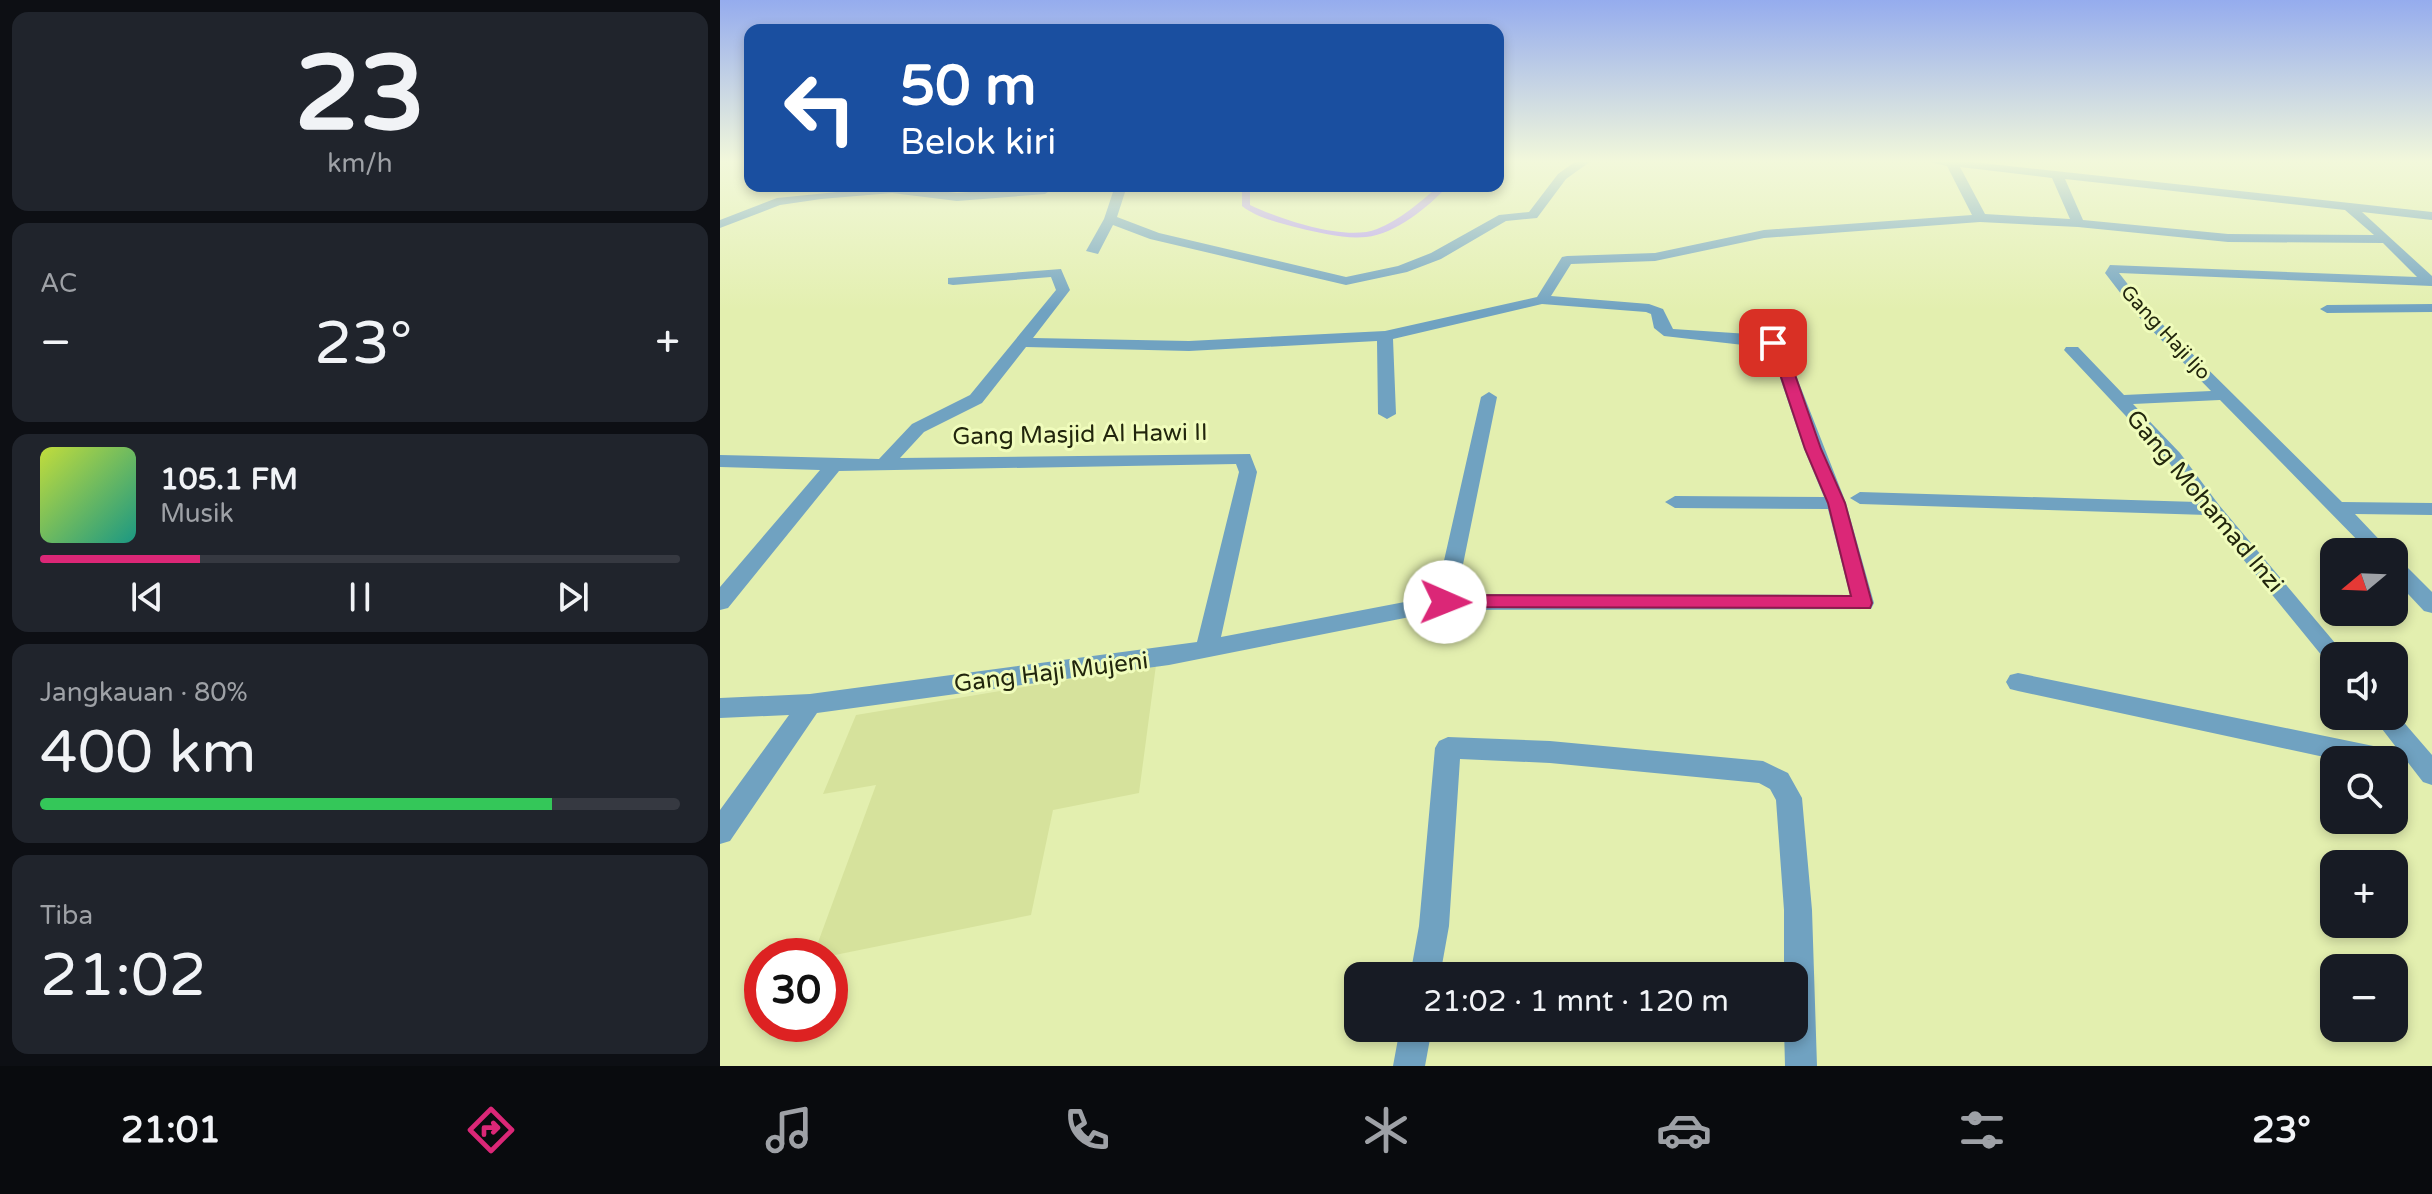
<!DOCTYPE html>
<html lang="id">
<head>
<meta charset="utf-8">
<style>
	:root { --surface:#171b24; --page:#20242c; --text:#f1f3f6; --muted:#9ea1a6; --line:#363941; --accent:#db2777 }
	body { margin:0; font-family:"Varela Round",sans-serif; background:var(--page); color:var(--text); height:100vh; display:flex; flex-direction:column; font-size:30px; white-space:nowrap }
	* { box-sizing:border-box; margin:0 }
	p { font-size:26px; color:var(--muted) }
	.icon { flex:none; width:44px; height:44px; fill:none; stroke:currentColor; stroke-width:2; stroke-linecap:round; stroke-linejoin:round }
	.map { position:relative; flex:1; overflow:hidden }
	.details { display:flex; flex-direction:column; gap:12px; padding:12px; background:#0d0f14; width:720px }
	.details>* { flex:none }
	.hud { position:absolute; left:24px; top:24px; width:760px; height:168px; border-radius:16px; box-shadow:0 4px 12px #0003; background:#1a4fa0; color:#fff; overflow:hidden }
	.needle { width:52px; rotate:251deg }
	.fabs { position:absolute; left:1600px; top:538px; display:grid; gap:16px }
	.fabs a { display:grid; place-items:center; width:88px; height:88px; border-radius:16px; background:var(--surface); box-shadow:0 4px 12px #0003; font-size:40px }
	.speed { position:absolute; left:24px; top:938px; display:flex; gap:16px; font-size:40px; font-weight:700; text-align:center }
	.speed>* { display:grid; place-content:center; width:104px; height:104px; border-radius:50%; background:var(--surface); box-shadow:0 4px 12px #0003; line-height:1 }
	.speed .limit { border:12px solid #d22; background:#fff; color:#111 }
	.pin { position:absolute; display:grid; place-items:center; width:68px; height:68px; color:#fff; margin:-34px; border-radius:16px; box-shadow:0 4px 12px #0006 }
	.me { position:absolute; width:88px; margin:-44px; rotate:91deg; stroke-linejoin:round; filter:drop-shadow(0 0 6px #0008) }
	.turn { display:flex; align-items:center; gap:28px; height:168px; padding:0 24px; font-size:36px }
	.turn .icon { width:104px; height:104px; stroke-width:2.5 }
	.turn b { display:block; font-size:56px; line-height:68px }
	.big { font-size:60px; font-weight:600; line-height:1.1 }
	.details .tile { flex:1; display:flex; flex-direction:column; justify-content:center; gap:12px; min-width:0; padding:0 28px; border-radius:16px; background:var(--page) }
	.details .dial { align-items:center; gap:0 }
	.dial b { font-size:104px; line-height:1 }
	.song { display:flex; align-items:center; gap:24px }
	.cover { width:96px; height:96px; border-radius:12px; background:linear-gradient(135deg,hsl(70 70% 55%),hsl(170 70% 35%)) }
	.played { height:8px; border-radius:4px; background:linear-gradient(90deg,var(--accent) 25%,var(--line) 25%) }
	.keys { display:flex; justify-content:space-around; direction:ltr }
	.heat { display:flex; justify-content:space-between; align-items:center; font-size:44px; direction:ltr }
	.charge { height:12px; border-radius:6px; background:linear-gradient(90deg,#34c759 80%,var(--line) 0) }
	.trip { position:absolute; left:624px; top:962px; width:464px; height:80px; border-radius:16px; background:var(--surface); box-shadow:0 4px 12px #0003; font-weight:600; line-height:80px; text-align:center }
	.tab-bar { display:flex; height:128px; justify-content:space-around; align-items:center; background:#090b0e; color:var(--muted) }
	.tab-bar .icon { width:56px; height:56px }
	.tab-bar .selected { color:var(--accent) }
	.tab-bar b { font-size:36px; color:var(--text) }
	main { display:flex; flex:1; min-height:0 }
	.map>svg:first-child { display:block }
	.built { fill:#d6e29c }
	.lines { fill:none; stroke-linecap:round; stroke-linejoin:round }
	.stream { fill:#b89ff6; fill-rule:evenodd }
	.lane { fill:#70a2c1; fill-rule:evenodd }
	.street { fill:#70a2c1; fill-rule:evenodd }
	.route { fill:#db2777; stroke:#8e194d; stroke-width:2 }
	.labels { text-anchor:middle; stroke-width:6; stroke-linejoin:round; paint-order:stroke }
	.far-street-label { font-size:20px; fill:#22260d; stroke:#f0fcbc }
	.street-label { font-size:24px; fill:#22260d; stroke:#f0fcbc }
</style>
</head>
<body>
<main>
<section class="details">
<div class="tile dial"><b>23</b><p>km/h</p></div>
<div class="tile"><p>AC</p>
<div class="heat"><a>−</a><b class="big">23°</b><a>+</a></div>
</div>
<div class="tile">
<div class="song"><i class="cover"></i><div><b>105.1 FM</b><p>Musik</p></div></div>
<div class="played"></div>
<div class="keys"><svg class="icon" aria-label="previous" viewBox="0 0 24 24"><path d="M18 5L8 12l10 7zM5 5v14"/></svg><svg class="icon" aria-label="pause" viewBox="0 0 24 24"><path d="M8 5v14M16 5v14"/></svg><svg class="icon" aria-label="next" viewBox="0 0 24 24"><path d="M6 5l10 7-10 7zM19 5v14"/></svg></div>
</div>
<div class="tile"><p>Jangkauan · 80%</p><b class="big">400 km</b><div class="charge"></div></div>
<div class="tile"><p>Tiba</p><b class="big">21:02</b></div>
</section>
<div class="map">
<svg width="1712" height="1066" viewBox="0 0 1712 1066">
	<rect width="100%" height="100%" fill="#e3efaf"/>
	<!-- built -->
	<path class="built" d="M 436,665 L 419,793 L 333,810 L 311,915 L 110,956 L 93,956 L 156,785 L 103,794 L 136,715 Z"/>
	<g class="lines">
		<!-- stream -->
		<path class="stream" d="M 522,186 L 530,186 L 530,205 C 559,219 626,242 657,229 C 680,220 700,202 719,186 L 728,186 C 708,207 676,234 646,237 C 624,239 600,233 579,228 C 560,223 537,218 522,206 Z"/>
		<!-- lane -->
		<path class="lane" d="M 1712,304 L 1712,312 L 1607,313 L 1600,309 L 1607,305 Z"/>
		<!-- street -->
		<path class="street" d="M 856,161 L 871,161 L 846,179 L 817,218 L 786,221 L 721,259 L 687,272 L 626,285 L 430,239 L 393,225 L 378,254 L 366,251 L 384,219 L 395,186 L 407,186 L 397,217 L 439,233 L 626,277 L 678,266 L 711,253 L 779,215 L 809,212 L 838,174 Z
			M 1206,161 L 1243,161 L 1712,212 L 1712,220 L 1642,212 L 1712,276 L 1712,286 L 1399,273 L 1428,310 L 1622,502 L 1712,503 L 1712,515 L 1635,514 L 1671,552 L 1649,552 L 1500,400 L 1413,404 L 1460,453 L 1499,505 L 1626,656 L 1614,656 L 1614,664 L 1607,662 L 1487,515 L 1140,504 L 1130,498 L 1140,492 L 1477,502 L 1448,461 L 1344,350 L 1346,347 L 1358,347 L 1404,395 L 1491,391 L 1418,316 L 1385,273 L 1390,265 L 1697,277 L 1663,243 L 1508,242 L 1358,227 L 1260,222 L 1044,238 L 935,261 L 851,264 L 831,296 L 929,304 L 943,309 L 953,329 L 1044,335 L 1063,342 L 1126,503 L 1154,603 L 1151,609 L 725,610 L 449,665 L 97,713 L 10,841 L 0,844 L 0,810 L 69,715 L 0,718 L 0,698 L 90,694 L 477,642 L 519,472 L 516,464 L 119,471 L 8,608 L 0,610 L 0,587 L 100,470 L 0,467 L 0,455 L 159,459 L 192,424 L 250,395 L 336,290 L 331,277 L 233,285 L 228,284 L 228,278 L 341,269 L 350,290 L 313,338 L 469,341 L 665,331 L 817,297 L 842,257 L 847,256 L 935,253 L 1044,230 L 1252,215 L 1227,166 ZM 1240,167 L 1332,178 L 1350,219 L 1265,214 ZM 1345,179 L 1625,210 L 1654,235 L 1508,234 L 1363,220 ZM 822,304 L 926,312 L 931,314 L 934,328 L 944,336 L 1050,348 L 1084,449 L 1104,497 L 955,496 L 945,502 L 955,508 L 1108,509 L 1130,595 L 737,594 L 777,397 L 769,392 L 761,397 L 716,596 L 501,637 L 537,472 L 530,454 L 180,458 L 204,432 L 262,403 L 306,347 L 469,351 L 657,341 L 658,414 L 667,419 L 676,414 L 673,339 Z
			M 177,186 L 237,193 L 325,186 L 331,190 L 325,194 L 237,201 L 172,193 L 101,199 L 60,205 L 0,228 L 0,220 L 57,198 Z
			M 1674,559 L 1681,561 L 1712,592 L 1712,613 L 1704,611 L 1674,579 Z
			M 1298,673 L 1668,749 L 1677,752 L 1681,760 L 1674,769 L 1674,760 L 1618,760 L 1298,691 L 1290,689 L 1286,682 L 1290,675 Z
			M 1674,711 L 1712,755 L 1712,785 L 1703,782 L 1652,716 L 1674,716 Z
			M 728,737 L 830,741 L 1043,761 L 1068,773 L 1082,798 L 1092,910 L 1097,1066 L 1065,1066 L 1064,1028 L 1074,1028 L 1074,976 L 1064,976 L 1064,910 L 1056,800 L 1050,789 L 1039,783 L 830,763 L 740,759 L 729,926 L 720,976 L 690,976 L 699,926 L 715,748 L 719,741 Z
			M 680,1028 L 712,1028 L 705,1066 L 673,1066 Z"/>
	</g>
	<!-- sky -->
	<linearGradient id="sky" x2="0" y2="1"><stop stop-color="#95acee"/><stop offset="0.52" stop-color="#f2f8db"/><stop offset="1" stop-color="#f2f8db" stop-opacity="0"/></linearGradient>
	<rect width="1712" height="310" fill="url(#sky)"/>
	<!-- route -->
	<path class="route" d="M 1053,338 L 1066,349 L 1101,449 L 1125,503 L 1152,603 L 1150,608 L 718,607 L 716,602 L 725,595 L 1131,596 L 1108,503 L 1085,449 L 1052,350 L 1046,343 Z"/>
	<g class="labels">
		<!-- far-street labels -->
		<g class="far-street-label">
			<text transform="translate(1446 332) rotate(47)" y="7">Gang Haji Ijo</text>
		</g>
		<!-- street labels -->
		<g class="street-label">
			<text transform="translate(360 434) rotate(-1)" y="8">Gang Masjid Al Hawi II</text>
			<text transform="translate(1485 501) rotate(50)" y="8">Gang Mohamad Inzi</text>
			<text transform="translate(331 672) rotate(-7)" y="8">Gang Haji Mujeni</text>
		</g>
	</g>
</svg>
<div class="fabs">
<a><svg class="needle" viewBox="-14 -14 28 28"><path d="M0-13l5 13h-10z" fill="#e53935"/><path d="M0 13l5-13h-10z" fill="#9ea1a6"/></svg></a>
<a><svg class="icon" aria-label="sound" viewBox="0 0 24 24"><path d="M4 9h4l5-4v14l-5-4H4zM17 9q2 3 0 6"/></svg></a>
<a><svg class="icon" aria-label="search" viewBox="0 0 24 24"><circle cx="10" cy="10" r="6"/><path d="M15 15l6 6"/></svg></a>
<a>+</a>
<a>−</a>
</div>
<div class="speed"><div class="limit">30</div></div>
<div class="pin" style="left:1053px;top:343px;background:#d93025"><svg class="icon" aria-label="arrive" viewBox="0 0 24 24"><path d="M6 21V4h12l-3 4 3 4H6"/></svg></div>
<svg class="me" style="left:725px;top:602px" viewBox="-20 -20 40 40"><circle r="19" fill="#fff"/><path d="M0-13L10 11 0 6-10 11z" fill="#db2777"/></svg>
<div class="trip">21:02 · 1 mnt · 120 m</div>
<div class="hud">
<div class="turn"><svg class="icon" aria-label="left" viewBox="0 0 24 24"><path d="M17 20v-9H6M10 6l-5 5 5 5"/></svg><div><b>50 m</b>Belok kiri</div></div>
</div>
</div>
</main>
<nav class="tab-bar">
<b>21:01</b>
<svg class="icon selected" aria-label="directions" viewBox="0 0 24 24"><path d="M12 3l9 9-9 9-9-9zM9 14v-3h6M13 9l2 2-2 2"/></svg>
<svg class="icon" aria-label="music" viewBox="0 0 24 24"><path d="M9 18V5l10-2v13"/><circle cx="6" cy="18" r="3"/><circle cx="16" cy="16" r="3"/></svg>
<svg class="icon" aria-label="phone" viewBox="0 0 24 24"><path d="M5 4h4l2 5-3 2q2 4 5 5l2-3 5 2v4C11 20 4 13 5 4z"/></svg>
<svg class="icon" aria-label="climate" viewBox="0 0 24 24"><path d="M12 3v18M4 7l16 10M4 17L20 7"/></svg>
<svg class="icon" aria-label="car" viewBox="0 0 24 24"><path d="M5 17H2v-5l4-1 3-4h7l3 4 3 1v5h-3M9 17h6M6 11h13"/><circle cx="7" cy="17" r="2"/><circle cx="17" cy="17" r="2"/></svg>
<svg class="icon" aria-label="filters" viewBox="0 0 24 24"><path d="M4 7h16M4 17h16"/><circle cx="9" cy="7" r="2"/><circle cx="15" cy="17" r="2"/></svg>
<b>23°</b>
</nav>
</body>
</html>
